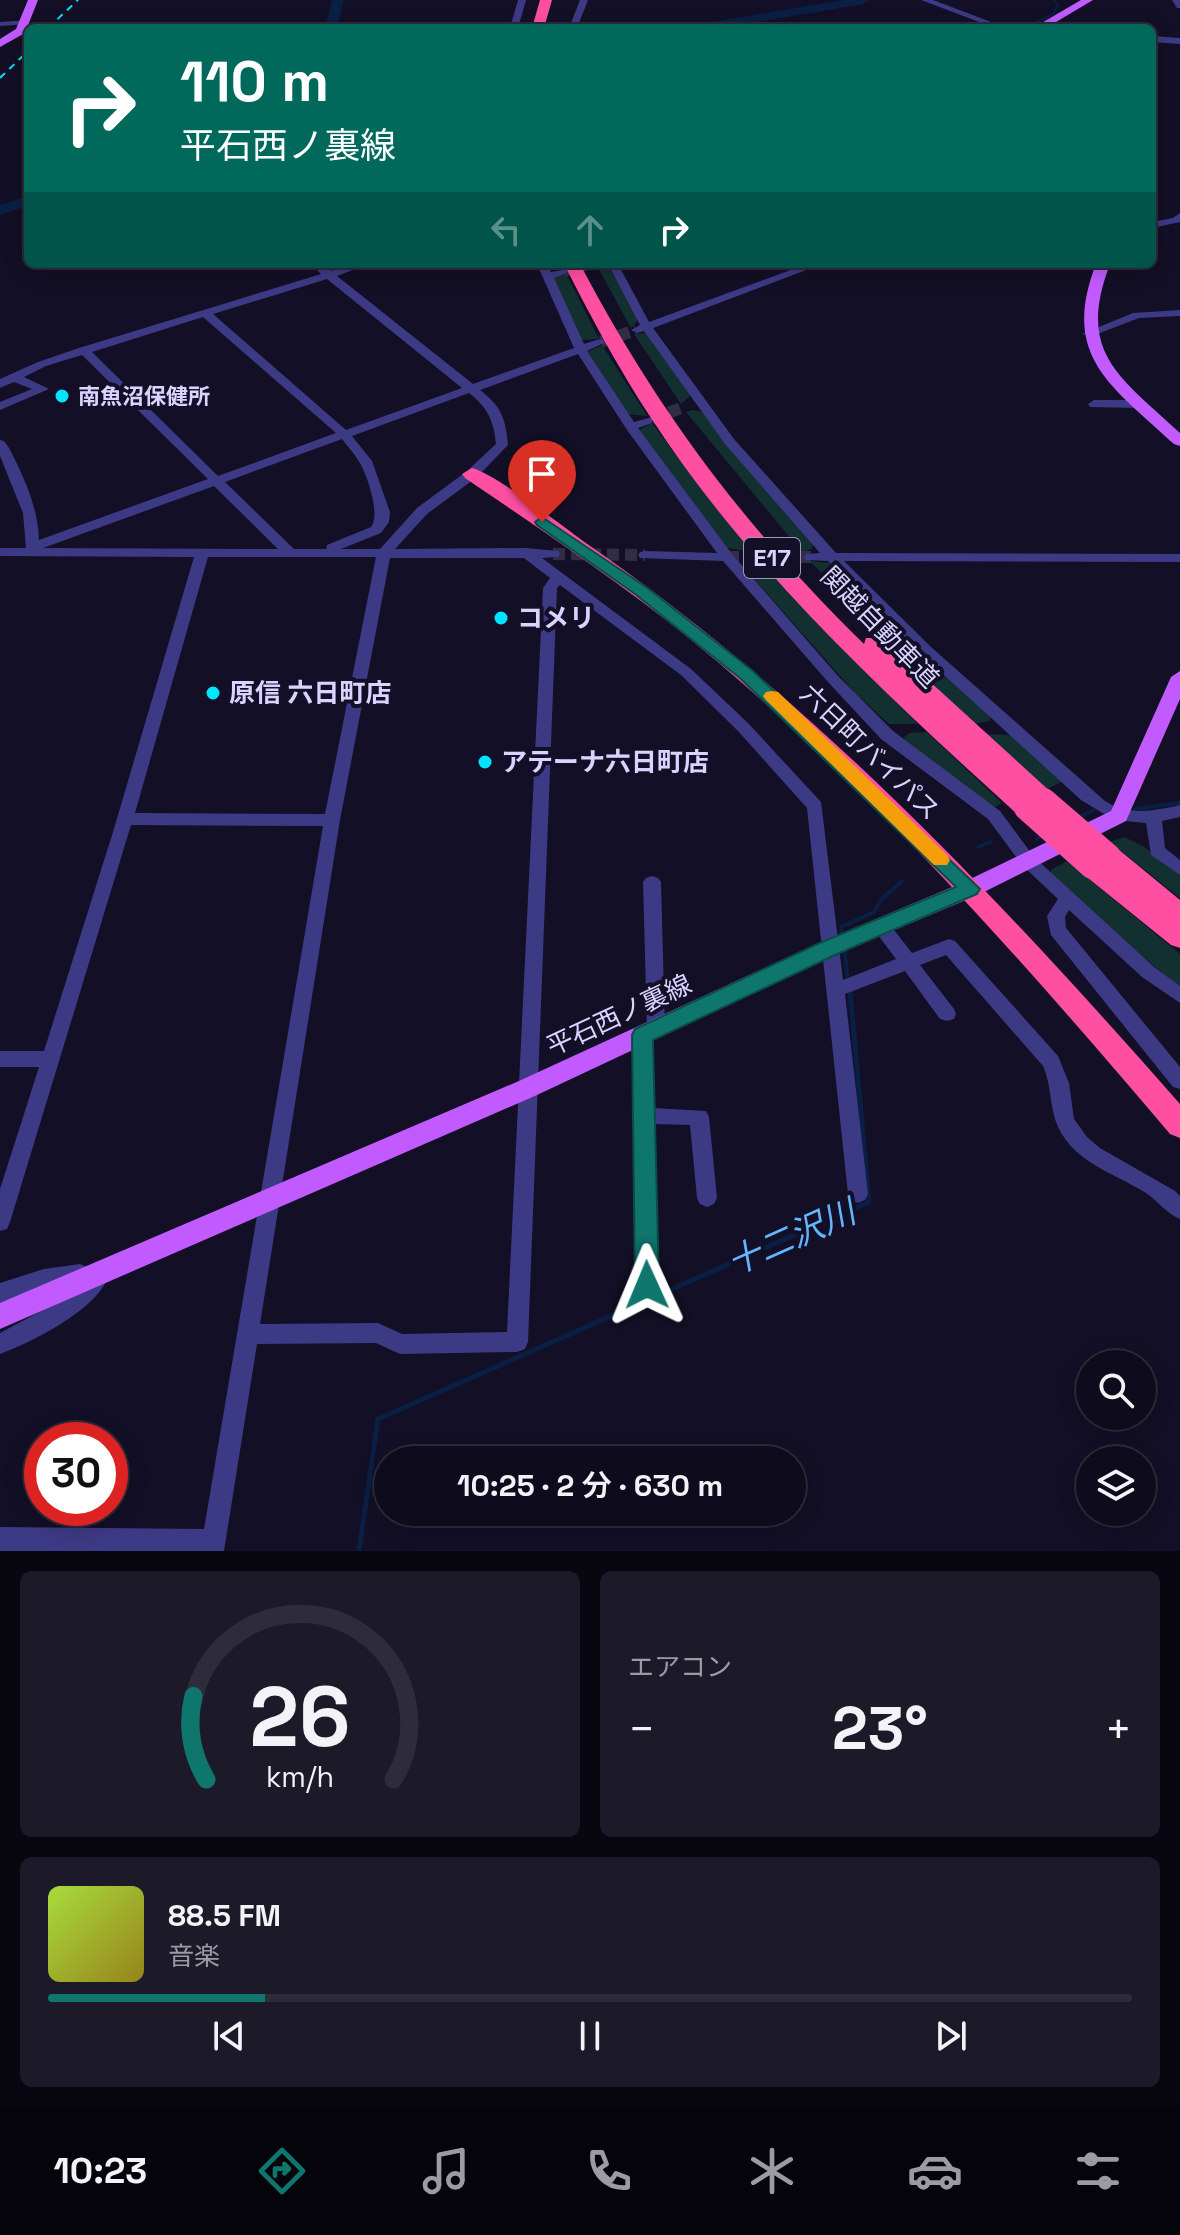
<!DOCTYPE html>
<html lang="ja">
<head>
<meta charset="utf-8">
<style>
	:root { --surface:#0e0b1c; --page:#1c1929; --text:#f1f3f6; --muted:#9b9ba3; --line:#2e2b3b; --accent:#0f766e }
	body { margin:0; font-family:"Space Grotesk","Noto Sans JP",sans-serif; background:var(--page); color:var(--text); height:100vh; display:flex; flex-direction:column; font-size:30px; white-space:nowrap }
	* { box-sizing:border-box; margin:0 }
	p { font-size:26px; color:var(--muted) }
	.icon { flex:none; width:44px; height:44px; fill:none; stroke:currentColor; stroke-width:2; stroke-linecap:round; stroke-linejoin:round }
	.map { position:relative; height:1551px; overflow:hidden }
	.side { display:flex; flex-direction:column; gap:20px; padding:20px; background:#08060f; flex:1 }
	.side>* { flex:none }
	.hud { position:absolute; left:24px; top:24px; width:1132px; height:244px; border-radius:12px; box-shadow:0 4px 20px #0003,0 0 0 2px var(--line); background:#00695c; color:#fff; overflow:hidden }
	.controls { position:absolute; left:1076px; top:1350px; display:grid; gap:16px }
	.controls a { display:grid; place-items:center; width:80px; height:80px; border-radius:50%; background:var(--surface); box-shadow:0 4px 20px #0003,0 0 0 2px var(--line); font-size:40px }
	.speed { position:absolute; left:24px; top:1422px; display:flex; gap:16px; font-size:40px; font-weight:700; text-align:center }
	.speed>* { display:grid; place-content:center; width:104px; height:104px; border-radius:50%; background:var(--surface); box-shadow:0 4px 20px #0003,0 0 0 2px var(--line); line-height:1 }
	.speed .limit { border:12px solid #d22; background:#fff; color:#111 }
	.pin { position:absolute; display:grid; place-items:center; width:68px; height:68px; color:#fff; margin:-82px -34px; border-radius:50% 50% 50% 0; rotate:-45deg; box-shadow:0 0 8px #0007 }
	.pin .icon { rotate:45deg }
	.me { position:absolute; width:88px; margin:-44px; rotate:359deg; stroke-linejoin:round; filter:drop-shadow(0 0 6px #0008) }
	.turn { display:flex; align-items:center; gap:28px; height:168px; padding:0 24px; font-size:36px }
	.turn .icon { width:104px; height:104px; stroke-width:2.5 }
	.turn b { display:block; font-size:56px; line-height:68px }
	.lanes { display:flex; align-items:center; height:76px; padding:0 24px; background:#0003; justify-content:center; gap:40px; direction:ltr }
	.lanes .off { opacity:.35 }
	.big { font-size:60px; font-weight:600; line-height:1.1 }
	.side .tile { flex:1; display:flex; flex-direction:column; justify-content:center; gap:12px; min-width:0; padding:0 28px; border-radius:12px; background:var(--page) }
	.side .dial { align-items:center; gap:0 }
	.dial svg { height:208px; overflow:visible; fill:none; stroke:var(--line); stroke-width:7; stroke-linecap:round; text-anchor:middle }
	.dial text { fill:var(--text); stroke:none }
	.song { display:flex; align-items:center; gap:24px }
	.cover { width:96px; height:96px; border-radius:12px; background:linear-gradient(135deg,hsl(80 70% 55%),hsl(50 70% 35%)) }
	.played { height:8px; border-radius:4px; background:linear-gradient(90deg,var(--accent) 20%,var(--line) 20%) }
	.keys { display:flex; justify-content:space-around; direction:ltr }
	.heat { display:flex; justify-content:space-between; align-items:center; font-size:44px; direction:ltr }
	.side .tiles { flex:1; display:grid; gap:20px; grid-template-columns:1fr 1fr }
	.tile:last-child { grid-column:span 2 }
	.trip { position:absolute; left:374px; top:1446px; width:432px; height:80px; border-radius:40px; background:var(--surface); box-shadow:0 4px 20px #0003,0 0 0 2px var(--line); font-weight:600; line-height:80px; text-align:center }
	.dock { display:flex; height:128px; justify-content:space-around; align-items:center; background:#06040b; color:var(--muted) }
	.dock .icon { width:56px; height:56px }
	.dock .current { color:var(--accent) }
	.dock b { font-size:36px; color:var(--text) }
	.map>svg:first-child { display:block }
	.green { fill:#12302f }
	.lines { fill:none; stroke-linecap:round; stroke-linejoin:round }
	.stream-far2 { stroke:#0a1f44; stroke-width:2 }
	.stream-far1 { stroke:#0a1f44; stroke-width:4 }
	.stream { stroke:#0a1f44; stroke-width:5 }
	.river { fill:#0a1f44; fill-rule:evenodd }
	.minor-tunnel { stroke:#312d47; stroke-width:12; stroke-dasharray:12 6; stroke-linecap:butt }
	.minor { fill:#3d3a85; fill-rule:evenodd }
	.major { fill:#c25bff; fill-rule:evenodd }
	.highway { fill:#ff4fa3; fill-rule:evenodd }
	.rail { stroke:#00e5ff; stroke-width:2; stroke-dasharray:7 6; stroke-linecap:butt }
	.highway-bridge { stroke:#ff4fa3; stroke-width:24 }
	.route { fill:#0f766e; stroke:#0a4d48; stroke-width:2 }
	.slow { fill:#f59e0b }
	.poi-dot { fill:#00e5ff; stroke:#130f26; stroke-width:3 }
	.labels { text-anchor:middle; stroke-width:8; stroke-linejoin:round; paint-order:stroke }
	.far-poi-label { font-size:22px; font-weight:bold; fill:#d9d4ff; stroke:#130f26; text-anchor:start }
	.shield { fill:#130f26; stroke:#9e99be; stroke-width:2 }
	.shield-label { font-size:24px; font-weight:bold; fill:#d9d4ff }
	.poi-label { font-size:26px; font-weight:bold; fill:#d9d4ff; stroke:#130f26; text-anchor:start }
	.street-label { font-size:26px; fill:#d9d4ff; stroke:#130f26 }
	.near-water-label { font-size:34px; font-style:italic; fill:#62b6ff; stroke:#130f26 }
</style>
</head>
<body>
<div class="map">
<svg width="1180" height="1551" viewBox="0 0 1180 1551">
	<rect width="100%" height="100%" fill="#130f26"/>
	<!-- green -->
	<path class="green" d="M 596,264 L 609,266 L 638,320 L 631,328 Z
		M 566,273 L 599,339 L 581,340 L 553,278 Z
		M 646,333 L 691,395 L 681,404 L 634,334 Z
		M 602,345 L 647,416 L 628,414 L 587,352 Z
		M 692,410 L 702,412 L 813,544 L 812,549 L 802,552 L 686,412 Z
		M 652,423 L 706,495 L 754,552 L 727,548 L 639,430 Z
		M 755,561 L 762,561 L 822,628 L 918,724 L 889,724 L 855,693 L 749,573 L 747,567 Z
		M 810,561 L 831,563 L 990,716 L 990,721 L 974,724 L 902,656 Z
		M 927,732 L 1002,803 L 990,810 L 907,744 L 904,738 L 909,733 Z
		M 985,734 L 1011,735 L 1063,781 L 1047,789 Z
		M 1124,837 L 1143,846 L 1180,875 L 1180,898 L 1110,842 Z
		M 1067,861 L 1180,954 L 1180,988 L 1092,914 L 1051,874 L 1051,870 Z"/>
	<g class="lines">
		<!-- stream-far2 -->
		<path class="stream-far2" d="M 1026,27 L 1053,14 L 1058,5 L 1054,0"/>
		<!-- stream-far1 -->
		<path class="stream-far1" d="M 1135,809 L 1180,803
			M 1078,818 L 1093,810
			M 1037,839 L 1045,835
			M 978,847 L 990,842
			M 843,938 L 841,927 L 874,912 L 881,900 L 902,881
			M 844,946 L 848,981"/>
		<!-- stream -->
		<path class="stream" d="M 359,1551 L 378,1419 L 869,1202 L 850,990"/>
		<!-- river -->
		<path class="river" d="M 332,0 L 344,0 L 337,28 L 325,28 Z
			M 843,0 L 870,0 L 864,4 L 722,28 L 694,28 L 700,24 Z
			M 28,196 L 28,206 L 0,215 L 0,205 Z"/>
		<!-- minor-tunnel -->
		<path class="minor-tunnel" d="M 563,271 L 588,264
			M 601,342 L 636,330
			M 652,419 L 684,407
			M 553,554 L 645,555
			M 727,557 L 811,557"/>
		<!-- minor -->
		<path class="minor" d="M 518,0 L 526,0 L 518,28 L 510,28 Z
			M 580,0 L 588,0 L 577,28 L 569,28 Z
			M 921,0 L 933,0 L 1007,28 L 995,28 Z
			M 1172,0 L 1180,0 L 1180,8 L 1177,8 Z
			M 30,20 L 27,24 L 0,26 L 0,22 Z
			M 1152,36 L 1180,38 L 1180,44 L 1152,42 Z
			M 1180,213 L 1180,222 L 1152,228 L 1152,222 L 1173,218 Z
			M 311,264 L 323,264 L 331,271 L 352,264 L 368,264 L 337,276 L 473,384 L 574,348 L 537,264 L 547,264 L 551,272 L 567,269 L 567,273 L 554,278 L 584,344 L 600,339 L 606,342 L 587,351 L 634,422 L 652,417 L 652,423 L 638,428 L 732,554 L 838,676 L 893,731 L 1000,811 L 1034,857 L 1154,967 L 1180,986 L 1180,1003 L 1142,977 L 1069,910 L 1065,917 L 1066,928 L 1180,1067 L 1180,1089 L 1173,1087 L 1051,935 L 1047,916 L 1058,899 L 1022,865 L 988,819 L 881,739 L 828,682 L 723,561 L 640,558 L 638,555 L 640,552 L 645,551 L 717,553 L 627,430 L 578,354 L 480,390 C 501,406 506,419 508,445 L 477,477 L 427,514 L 395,549 L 525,548 L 558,551 L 560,554 L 558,557 L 542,558 L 691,669 L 748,723 L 821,802 L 843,980 L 896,959 L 875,931 L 872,926 L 875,921 L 887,921 L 912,953 L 949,939 L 955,941 L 1058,1056 L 1069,1083 L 1074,1119 L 1087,1137 L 1100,1148 L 1175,1191 L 1180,1196 L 1180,1219 C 1167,1214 1158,1201 1146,1193 C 1114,1173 1075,1163 1058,1127 C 1049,1107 1052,1086 1043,1066 L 946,955 L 920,965 L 954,1009 L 956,1014 L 954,1019 L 947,1021 L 940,1019 L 905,971 L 845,994 L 868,1194 L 865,1200 L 858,1203 L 851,1200 L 848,1194 L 807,808 L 738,731 L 681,675 L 560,585 L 557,588 L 528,1342 L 525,1349 L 517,1352 L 400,1354 L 376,1343 L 257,1344 L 224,1551 L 0,1551 L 0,1527 L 204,1529 L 323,826 L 131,825 L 10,1222 L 7,1229 L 0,1231 L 0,1189 L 39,1067 L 0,1067 L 0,1051 L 44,1051 L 113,832 L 194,557 L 0,556 L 0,548 L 26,548 L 23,513 L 0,456 L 0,440 L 4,441 L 9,448 C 24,477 38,507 39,540 L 208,479 L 82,355 L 46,366 L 24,377 L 49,389 L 0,410 L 0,402 L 32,389 L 14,382 L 0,388 L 0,379 L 38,362 L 79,348 L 321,274 ZM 327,279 L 462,388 L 346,430 L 213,314 ZM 203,317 L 336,433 L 218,476 L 92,352 ZM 469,393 C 488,408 494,421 496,444 L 467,471 L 417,508 L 380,549 L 341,549 L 381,533 L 389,522 L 390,512 L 372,461 L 352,436 ZM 342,439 C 347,446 354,453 358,460 C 367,473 381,515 371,527 L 327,545 L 326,549 L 294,549 L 225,482 ZM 214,486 L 278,549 L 43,548 ZM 208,557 L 376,557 L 325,814 L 135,813 ZM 390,558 L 524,558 L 550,578 L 543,588 L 507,1332 L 402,1334 L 378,1323 L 260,1324 L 340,820 Z
			M 608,264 L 618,264 L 649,322 L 807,264 L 822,264 L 653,328 L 734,439 L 836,553 L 1180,554 L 1180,562 L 844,561 L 931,647 L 1105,801 C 1129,816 1153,811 1180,805 L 1180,817 L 1162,821 L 1165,848 L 1180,860 L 1180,875 L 1151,855 L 1146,823 L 1114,820 L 1081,800 L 921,654 L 828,561 L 806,560 L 804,557 L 806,554 L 820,553 L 725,444 L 644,331 L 637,333 L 631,330 L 640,325 Z
			M 1180,310 L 1180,316 L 1139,318 L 1092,336 L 1082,334 L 1133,313 Z
			M 1094,400 L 1141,400 L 1147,404 L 1141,408 L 1090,407 L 1088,404 Z
			M 652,876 L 658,878 L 661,882 L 665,1029 L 663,1034 L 651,1035 L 653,1108 L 706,1111 L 709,1117 L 717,1198 L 714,1204 L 707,1207 L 700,1204 L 697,1198 L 690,1125 L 654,1124 L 658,1285 L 655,1292 L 647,1295 L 639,1292 L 636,1285 L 633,1035 L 635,1030 L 647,1029 L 643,882 L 646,878 Z
			M 80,1264 L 87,1267 L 90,1273 L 96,1270 L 104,1273 L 107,1280 C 92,1312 32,1342 0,1354 L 0,1333 L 58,1302 L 77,1284 L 44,1289 L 0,1303 L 0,1283 L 44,1269 Z"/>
		<!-- major -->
		<path class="major" d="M 28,0 L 38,0 L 25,33 L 0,47 L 0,39 L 16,29 Z
			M 1081,0 L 1093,0 L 1046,28 L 1033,28 Z
			M 1096,264 L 1110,264 C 1076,353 1119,376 1180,433 L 1180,446 L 1174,444 C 1112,386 1060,357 1096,264 Z
			M 1180,671 L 1180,699 L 1126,821 L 978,895 L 837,954 L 537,1095 L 0,1329 L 0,1303 L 519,1081 L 821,942 L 962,883 L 1111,811 L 1171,677 Z"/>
		<!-- highway -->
		<path class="highway" d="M 540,0 L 552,0 L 544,28 L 532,28 Z
			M 564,264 L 580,264 C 658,412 745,527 864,644 L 866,638 L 882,638 L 1053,794 L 1056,800 L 1053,806 L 1037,807 L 1035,814 L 1026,817 L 1017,814 C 885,694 749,569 651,418 C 618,368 591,317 564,264 Z
			M 472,468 C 495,474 560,524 583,541 C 811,698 998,897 1180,1104 L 1180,1138 L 1170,1134 C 1029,968 885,804 719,663 C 639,595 552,537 465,478 L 462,474 Z
			M 1109,847 L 1118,849 L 1180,900 L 1180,948 L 1171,945 L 1083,874 L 1079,867 L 1083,860 L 1098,860 L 1096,856 L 1100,849 Z"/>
		<!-- rail -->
		<path class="rail" d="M 48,28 L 78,0
			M 0,78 L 28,51"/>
		<!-- highway-bridge -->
		<path class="highway-bridge" d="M 1044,800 L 1109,856
			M 1026,808 L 1092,867"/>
	</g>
	<!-- route -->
	<path class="route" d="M 542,517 L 646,587 L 753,671 L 980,889 L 977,894 L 837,954 L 653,1040 L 659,1285 L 656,1293 L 647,1297 L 639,1293 L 635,1285 L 632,1035 L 635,1029 L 822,942 L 956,887 L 741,679 L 635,594 L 537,525 L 535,522 Z"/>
	<!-- slow -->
	<path class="slow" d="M 772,691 L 778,692 L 947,855 L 950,860 L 947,865 L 934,865 L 766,700 L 763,696 L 766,692 Z"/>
	<!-- markers -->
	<g class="poi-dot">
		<circle cx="62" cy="396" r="8"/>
		<circle cx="501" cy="618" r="8"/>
		<circle cx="213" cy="693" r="8"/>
		<circle cx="485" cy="762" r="8"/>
	</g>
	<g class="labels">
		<!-- far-poi labels -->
		<g class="far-poi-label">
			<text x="78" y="404">南魚沼保健所</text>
		</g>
		<!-- shield labels -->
		<rect class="shield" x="744" y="538" width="56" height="40" rx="6"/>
		<g class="shield-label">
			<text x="772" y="566">E17</text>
		</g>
		<!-- poi labels -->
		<g class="poi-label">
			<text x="517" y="627">コメリ</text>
			<text x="229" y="702">原信 六日町店</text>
			<text x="501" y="771">アテーナ六日町店</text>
		</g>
		<!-- street labels -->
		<g class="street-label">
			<text transform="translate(880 627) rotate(46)" y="9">関越自動車道</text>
			<text transform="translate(870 752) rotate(44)" y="9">六日町バイパス</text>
			<text transform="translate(619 1015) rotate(-25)" y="9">平石西ノ裏線</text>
		</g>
		<!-- near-water labels -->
		<g class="near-water-label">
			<text transform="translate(791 1237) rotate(-24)" y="12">十二沢川</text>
		</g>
	</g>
</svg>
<div class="controls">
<a><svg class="icon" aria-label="search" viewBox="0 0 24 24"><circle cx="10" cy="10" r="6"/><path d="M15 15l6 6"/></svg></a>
<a><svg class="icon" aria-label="layers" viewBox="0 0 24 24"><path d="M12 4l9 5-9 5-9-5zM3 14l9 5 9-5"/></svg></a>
</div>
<div class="speed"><div class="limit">30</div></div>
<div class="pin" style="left:542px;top:522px;background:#d93025"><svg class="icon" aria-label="arrive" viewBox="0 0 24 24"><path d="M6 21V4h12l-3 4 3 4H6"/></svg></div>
<svg class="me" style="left:647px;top:1285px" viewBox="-20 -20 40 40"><path d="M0-17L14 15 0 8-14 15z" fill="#0f766e" stroke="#fff" stroke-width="4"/></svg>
<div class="trip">10:25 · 2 分 · 630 m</div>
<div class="hud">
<div class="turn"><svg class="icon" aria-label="right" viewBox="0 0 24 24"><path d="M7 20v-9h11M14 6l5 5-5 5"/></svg><div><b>110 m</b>平石西ノ裏線</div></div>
<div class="lanes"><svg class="icon off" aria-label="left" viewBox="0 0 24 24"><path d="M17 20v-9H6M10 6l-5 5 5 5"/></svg><svg class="icon off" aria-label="ahead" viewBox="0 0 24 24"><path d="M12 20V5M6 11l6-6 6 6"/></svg><svg class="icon" aria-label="right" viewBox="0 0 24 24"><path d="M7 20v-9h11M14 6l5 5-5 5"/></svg></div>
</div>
</div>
<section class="side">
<div class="tiles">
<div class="tile dial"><svg viewBox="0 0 100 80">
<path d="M14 69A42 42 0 1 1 86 69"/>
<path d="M14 69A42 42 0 0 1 9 37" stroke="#0f766e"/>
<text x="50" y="56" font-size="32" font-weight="700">26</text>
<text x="50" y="72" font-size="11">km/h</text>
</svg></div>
<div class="tile"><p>エアコン</p>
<div class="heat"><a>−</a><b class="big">23°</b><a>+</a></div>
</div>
<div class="tile">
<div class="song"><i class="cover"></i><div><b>88.5 FM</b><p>音楽</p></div></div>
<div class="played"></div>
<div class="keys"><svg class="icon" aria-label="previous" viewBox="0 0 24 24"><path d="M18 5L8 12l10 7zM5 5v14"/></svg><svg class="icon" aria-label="pause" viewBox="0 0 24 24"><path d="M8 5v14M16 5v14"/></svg><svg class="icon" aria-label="next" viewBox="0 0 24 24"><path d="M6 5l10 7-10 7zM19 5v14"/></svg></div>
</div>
</div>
</section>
<nav class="dock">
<b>10:23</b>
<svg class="icon current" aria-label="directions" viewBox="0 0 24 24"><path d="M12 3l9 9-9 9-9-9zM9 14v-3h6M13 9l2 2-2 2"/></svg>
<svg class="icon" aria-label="music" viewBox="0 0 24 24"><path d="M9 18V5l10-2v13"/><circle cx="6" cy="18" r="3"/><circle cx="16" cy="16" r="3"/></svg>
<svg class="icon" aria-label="phone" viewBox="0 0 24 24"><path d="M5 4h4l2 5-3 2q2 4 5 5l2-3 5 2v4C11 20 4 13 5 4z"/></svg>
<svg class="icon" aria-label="climate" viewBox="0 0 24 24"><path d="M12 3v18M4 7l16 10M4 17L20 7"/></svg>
<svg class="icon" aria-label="car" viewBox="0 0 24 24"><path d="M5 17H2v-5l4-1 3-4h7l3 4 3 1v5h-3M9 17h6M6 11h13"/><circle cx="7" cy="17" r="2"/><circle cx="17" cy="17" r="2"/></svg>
<svg class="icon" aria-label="filters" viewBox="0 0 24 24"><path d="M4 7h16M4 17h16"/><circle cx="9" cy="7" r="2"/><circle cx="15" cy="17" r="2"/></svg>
</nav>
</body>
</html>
